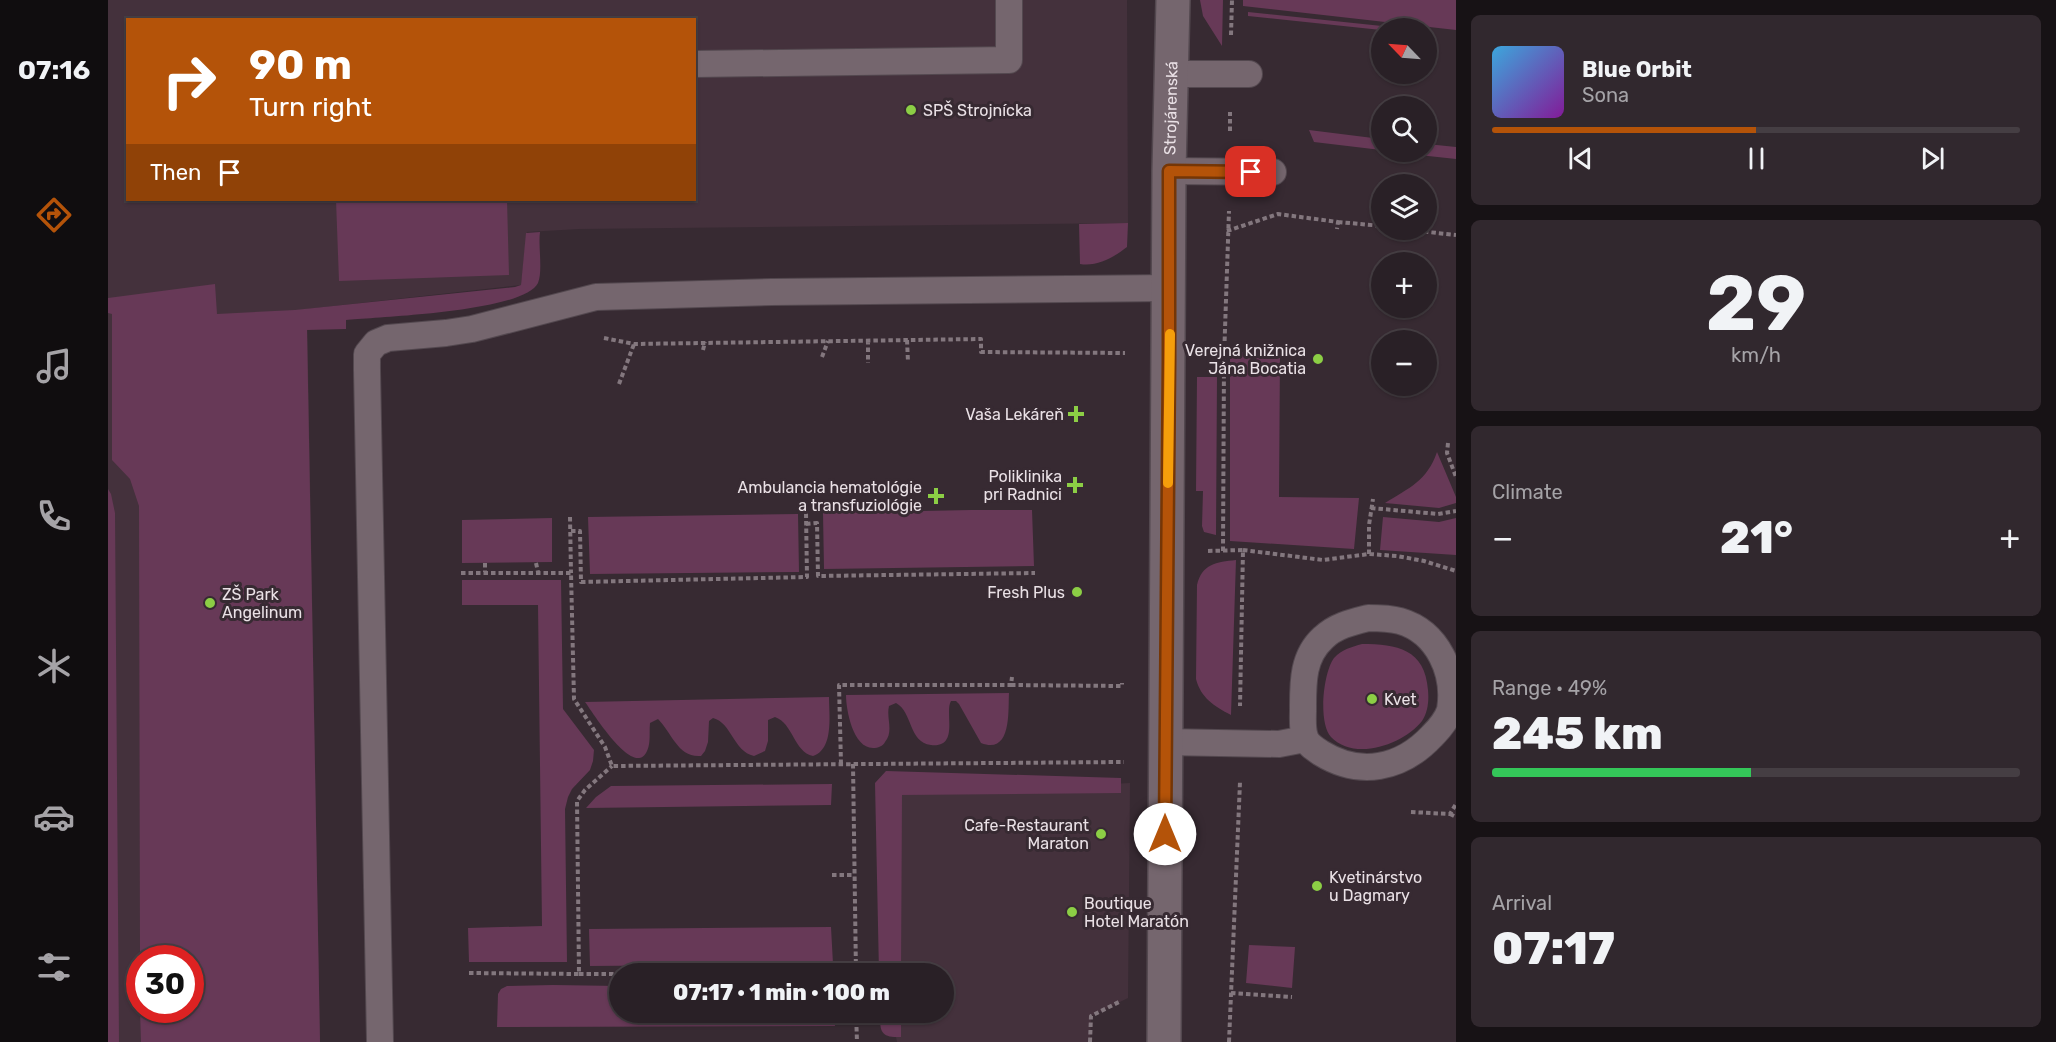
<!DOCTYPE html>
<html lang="en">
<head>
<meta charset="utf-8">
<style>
	:root { --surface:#292026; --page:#31282e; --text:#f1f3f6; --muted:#a5a3a7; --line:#453e43; --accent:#b45309 }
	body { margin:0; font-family:Rubik,sans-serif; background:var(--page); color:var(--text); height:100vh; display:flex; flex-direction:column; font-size:22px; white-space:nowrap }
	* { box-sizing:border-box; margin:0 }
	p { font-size:20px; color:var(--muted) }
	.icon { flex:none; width:33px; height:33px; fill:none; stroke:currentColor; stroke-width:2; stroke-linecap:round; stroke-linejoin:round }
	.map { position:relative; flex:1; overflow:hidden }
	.side { display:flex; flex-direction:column; gap:15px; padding:15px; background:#171215; width:600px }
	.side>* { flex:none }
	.top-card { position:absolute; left:18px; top:18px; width:570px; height:183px; border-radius:0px; box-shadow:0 2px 4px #0004,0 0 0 2px var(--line); background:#b45309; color:#fff; overflow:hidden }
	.needle { width:39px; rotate:295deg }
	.buttons { position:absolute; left:1263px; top:18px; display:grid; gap:12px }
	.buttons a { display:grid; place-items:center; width:66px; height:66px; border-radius:50%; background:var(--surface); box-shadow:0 2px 4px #0004,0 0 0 2px var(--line); font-size:30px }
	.speed { position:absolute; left:18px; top:945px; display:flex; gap:12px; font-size:30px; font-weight:700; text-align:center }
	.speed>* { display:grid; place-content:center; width:78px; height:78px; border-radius:50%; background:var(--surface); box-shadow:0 2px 4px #0004,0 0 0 2px var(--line); line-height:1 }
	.speed .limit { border:9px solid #d22; background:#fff; color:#111 }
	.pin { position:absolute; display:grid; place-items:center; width:51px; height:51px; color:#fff; margin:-26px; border-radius:12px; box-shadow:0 3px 9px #0006 }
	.me { position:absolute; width:66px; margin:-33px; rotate:0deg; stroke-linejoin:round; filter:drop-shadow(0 0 4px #0008) }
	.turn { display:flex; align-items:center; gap:21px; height:126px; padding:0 24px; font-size:27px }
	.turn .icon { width:78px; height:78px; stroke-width:2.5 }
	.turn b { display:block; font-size:42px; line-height:51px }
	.then { display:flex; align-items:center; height:57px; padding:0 24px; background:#0003; gap:12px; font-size:22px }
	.big { font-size:45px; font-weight:800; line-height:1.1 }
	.side .widget { flex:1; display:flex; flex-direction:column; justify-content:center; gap:9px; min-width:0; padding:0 21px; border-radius:9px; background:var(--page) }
	.side .dial { align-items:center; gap:0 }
	.dial b { font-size:78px; line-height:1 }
	.song { display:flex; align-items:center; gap:18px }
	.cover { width:72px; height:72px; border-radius:9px; background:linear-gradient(135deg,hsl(200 70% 55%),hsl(290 70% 35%)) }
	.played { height:6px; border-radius:3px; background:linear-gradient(90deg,var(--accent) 50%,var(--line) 50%) }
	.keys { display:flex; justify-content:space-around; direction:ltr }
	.heat { display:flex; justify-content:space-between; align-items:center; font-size:33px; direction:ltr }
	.charge { height:9px; border-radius:4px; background:linear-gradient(90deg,#34c759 49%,var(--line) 0) }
	.trip { position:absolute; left:501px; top:963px; width:345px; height:60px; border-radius:30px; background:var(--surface); box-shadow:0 2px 4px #0004,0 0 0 2px var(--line); font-weight:800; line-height:60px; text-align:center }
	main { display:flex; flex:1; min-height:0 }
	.tabs { display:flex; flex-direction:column; width:108px; justify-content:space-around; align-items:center; background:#100d0f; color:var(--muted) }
	.tabs .icon { width:42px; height:42px }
	.tabs .selected { color:var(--accent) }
	.tabs b { font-size:27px; color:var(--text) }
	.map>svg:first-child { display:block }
	.built { fill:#44313c; fill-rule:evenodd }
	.green { fill:#673957 }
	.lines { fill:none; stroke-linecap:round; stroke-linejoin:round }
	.lane-casing { stroke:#53484f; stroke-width:28 }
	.street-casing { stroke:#53484f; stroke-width:36 }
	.path { stroke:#83777e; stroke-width:4; stroke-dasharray:4.5 3; stroke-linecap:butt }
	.lane { stroke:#75666e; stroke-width:26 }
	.street { stroke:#75666e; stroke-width:33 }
	.route-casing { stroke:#753606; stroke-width:15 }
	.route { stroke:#b45309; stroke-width:10 }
	.slow { stroke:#f59e0b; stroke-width:10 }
	.poi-dot { fill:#8cce45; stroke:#372a32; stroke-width:2 }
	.labels { text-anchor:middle; stroke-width:6; stroke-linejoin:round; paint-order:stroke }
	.street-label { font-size:16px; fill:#eae1e6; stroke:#372a32 }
	.poi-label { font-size:16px; fill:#eae1e6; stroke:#372a32; text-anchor:end }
</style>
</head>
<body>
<main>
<nav class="tabs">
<b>07:16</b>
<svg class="icon selected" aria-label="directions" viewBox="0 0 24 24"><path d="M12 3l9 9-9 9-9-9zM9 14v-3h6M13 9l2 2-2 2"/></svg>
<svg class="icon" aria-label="music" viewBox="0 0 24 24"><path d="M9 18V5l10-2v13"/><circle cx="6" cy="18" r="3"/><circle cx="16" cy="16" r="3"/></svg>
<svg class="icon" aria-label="phone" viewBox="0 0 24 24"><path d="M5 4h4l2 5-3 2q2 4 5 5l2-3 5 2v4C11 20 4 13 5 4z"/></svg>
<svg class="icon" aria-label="climate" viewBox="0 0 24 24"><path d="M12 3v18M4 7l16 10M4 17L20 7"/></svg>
<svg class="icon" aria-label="car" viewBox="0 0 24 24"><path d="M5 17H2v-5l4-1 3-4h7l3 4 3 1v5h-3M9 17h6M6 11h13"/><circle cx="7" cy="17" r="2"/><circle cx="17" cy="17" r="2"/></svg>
<svg class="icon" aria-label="filters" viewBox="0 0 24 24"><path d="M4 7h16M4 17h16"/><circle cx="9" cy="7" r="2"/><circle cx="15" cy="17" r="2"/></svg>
</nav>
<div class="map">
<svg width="1348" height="1042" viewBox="0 0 1348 1042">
	<rect width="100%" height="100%" fill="#372a32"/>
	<!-- built -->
	<path class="built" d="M 0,0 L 1019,0 L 1020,223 L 471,229 L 419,232 L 413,285 L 199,309 L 212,1042 L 0,1042 ZM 20,20 L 586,20 L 586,200 L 20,200 ZM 32,958 L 82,958 L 82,1010 L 32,1010 Z
		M 1022,783 L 1020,998 L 983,1016 L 982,1042 L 789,1042 L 788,1037 L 784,1037 L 784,1013 L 836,1012 L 836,974 L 784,973 L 794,795 Z"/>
	<!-- green -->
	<path class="green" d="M 1092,0 L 1115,0 L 1114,46 L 1095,16 Z
		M 1135,0 L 1348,0 L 1348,30 L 1135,6 Z
		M 1140,12 L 1293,28 L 1274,28 L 1273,30 L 1140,16 Z
		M 1201,130 L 1273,139 L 1273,150 L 1206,142 Z
		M 1319,144 L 1348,147 L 1348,159 L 1283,152 L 1318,152 Z
		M 228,200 L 399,200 L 401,275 L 231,281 Z
		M 1020,223 L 1019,247 C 1006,257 989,267 972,264 L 971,224 Z
		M 432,232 C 430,245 435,271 430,283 C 416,312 270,317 238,320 L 238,329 L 199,330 L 212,1042 L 33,1042 L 32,1010 L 82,1010 L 82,958 L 32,958 L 31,506 L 22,479 L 4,460 L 4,314 L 0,313 L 0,298 L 107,284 L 109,314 L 187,310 L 407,287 L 413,285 L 418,233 Z
		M 1122,352 L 1172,352 L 1171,497 L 1251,498 L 1246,549 L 1122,541 Z
		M 1089,377 L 1109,377 L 1108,535 L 1096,532 L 1094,526 L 1095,491 L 1088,491 Z
		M 1329,452 L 1348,497 L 1348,503 L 1331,508 L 1277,503 C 1301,488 1319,481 1329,452 Z
		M 0,489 L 3,494 L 7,513 L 11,1042 L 0,1042 Z
		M 863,510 L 924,510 L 926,566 L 716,569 L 715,513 Z
		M 690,514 L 691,572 L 482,574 L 480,517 Z
		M 1275,517 L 1331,522 L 1348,518 L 1348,555 L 1272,550 Z
		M 444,518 L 444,562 L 354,563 L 354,520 Z
		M 1128,560 L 1123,715 C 1106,706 1093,698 1088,679 L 1089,585 C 1094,564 1108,562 1128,560 Z
		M 354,580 L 453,580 L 455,709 L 486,750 L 485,761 L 482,770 L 464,789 L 460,797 L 457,809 L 459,962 L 361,962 L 360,928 L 434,926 L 430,605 L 354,605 Z
		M 1254,644 C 1289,644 1317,649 1320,690 C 1321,701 1320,712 1314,721 C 1296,744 1247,762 1223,737 C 1210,723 1215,673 1226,658 C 1234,649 1244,647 1254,644 Z
		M 901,693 C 900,711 904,755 873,743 L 851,704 L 848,701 L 843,701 C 836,712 852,748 823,745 C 800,742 805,712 788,703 L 781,706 C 778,718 786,731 777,742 C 775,746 770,748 765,748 C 745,748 738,710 738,695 Z
		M 721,697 C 721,715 726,749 705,756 C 686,752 685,723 667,717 L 660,720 L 660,741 L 657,751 L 646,756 C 625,751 624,723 605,718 L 601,721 L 600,742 L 597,751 L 593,756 C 570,758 564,733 550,719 L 542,723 C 541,732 543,743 539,751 C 526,780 484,711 477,702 Z
		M 778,771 L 1013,778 L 1013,793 L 794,795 L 793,973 L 771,973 L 767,783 Z
		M 724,784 L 723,805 L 478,808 L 488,797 L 503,786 Z
		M 723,927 L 725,964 L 482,966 L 481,929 Z
		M 1141,945 L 1187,947 L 1184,988 L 1138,983 Z
		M 445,985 L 511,986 L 512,1012 L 726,1013 L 727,1026 L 389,1027 L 390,994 L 393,989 L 399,986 Z
		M 772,1013 L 793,1013 L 793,1037 C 772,1038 772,1031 772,1013 Z"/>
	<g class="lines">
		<defs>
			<path id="lane" d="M 586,64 L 901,60 L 901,0
				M 1063,74 L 1141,74
				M 1061,171 L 1165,172
				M 1260,618 C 1271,618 1281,618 1292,621 C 1330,632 1348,673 1342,710 C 1339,719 1330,730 1324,736 C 1293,769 1252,777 1213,753 C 1207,749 1199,744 1197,737 C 1194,729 1195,718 1195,710 C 1195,684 1194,657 1215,638 C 1227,626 1244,622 1260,618 Z
				M 1057,742 L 1171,744 L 1197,739
				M 272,1042 L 259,370 L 259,354 L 268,343 L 280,338 L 338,333 L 364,329 L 488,297 L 664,292 L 1062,288"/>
			<g id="street">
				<path id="s1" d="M 1056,1042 L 1061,171 L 1065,0"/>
			</g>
		</defs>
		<!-- lane casing -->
		<use href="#lane" class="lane-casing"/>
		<!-- street casing -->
		<use href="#street" class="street-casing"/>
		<!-- path -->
		<path class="path" d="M 1123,35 L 1124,0
			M 1122,131 L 1122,112
			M 1230,222 L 1274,226
			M 1301,230 L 1348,235
			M 1119,231 L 1170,214 L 1230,222 L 1229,229
			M 496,338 L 526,344 L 873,339 L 873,352 L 1017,353
			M 760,340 L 760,363
			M 799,340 L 800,362
			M 595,350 L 597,342
			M 714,357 L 720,341
			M 511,384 L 526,344
			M 1340,443 L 1339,453 L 1348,477
			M 1263,508 L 1330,514 L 1348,511
			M 462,517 L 463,573
			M 698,524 L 709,523 L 710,576 L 927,573
			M 463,531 L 472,531 L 473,582 L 699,577 L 698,513
			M 1135,550 L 1215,560 L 1261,554 L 1289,556 L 1316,561 L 1348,571
			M 1100,551 L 1135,550 L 1132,706
			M 1115,551 L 1116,359 L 1121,211
			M 1261,554 L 1261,525 L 1265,499
			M 377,563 L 377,572
			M 428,563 L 430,572
			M 353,573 L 463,573 L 466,699 L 497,747 L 504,766 L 1016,762
			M 903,685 L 1014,686 L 1014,683
			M 733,764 L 731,685 L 903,685 L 904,677
			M 745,764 L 748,974
			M 1303,812 L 1342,814 L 1348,804
			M 1342,814 L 1348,817
			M 724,875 L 746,875
			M 361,973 L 471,974 L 469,801 L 477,790 L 504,766
			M 471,974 L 512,974
			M 1123,993 L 1184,997
			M 748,1012 L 749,1042
			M 982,1042 L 983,1016 L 1013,1001
			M 1121,1042 L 1132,782"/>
		<!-- lane -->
		<use href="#lane" class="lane"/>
		<!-- street -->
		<use href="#street" class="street"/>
	</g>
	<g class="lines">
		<defs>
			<path id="route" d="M 1057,834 L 1061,360 L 1061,171 L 1143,172"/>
		</defs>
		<!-- route casing -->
		<use href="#route" class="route-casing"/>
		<!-- route -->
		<use href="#route" class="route"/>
		<!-- slow -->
		<path class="slow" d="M 1060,483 L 1062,334"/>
	</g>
	<!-- markers -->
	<g class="poi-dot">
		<circle cx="803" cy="110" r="6"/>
		<circle cx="1210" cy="359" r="6"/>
		<path d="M965 405h6v6h6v6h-6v6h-6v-6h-6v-6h6z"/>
		<path d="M964 476h6v6h6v6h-6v6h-6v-6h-6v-6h6z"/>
		<path d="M825 487h6v6h6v6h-6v6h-6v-6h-6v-6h6z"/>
		<circle cx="969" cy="592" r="6"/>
		<circle cx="102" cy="603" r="6"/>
		<circle cx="1264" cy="699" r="6"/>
		<circle cx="993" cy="834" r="6"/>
		<circle cx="1209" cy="886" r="6"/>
		<circle cx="964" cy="912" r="6"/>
	</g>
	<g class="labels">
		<!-- street labels -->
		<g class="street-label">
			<text dy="6" stroke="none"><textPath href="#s1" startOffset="934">Strojárenská</textPath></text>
		</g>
		<!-- poi labels -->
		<g class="poi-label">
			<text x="815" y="116" text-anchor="start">SPŠ Strojnícka</text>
			<text x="1198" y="356">Verejná knižnica<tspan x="1198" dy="18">Jána Bocatia</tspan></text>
			<text x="956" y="420">Vaša Lekáreň</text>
			<text x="954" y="482">Poliklinika<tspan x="954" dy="18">pri Radnici</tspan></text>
			<text x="814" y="493">Ambulancia hematológie<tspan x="814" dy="18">a transfuziológie</tspan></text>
			<text x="957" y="598">Fresh Plus</text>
			<text x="114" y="600" text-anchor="start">ZŠ Park<tspan x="114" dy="18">Angelinum</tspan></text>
			<text x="1276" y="705" text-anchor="start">Kvet</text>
			<text x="981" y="831">Cafe-Restaurant<tspan x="981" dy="18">Maraton</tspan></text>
			<text x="1221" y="883" text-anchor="start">Kvetinárstvo<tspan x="1221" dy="18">u Dagmary</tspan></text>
			<text x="976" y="909" text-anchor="start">Boutique<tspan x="976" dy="18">Hotel Maratón</tspan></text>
		</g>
	</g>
</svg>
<div class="buttons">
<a><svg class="needle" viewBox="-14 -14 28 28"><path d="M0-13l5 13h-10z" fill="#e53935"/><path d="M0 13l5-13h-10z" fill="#a5a3a7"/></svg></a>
<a><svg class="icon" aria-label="search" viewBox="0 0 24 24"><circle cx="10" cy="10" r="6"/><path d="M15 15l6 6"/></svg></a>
<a><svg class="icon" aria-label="layers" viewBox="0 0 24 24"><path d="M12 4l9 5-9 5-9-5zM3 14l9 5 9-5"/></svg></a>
<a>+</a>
<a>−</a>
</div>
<div class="speed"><div class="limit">30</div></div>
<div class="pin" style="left:1143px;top:172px;background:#d93025"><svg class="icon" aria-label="arrive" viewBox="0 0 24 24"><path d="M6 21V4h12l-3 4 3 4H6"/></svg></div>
<svg class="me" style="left:1057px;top:834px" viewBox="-20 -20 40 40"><circle r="19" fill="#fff"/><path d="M0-13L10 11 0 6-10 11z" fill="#b45309"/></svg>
<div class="trip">07:17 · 1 min · 100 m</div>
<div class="top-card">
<div class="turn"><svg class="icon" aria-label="right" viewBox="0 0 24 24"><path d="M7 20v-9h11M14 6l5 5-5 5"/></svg><div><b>90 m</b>Turn right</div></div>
<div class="then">Then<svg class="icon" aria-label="arrive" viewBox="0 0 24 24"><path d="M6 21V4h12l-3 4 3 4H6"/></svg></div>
</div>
</div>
<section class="side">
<div class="widget">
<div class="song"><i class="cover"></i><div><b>Blue Orbit</b><p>Sona</p></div></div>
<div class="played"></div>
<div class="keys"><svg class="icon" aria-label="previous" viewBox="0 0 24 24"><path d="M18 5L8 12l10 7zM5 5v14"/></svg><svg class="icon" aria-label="pause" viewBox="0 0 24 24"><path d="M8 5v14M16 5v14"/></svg><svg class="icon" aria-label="next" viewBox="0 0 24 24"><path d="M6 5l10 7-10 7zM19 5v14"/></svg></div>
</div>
<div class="widget dial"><b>29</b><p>km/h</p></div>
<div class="widget"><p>Climate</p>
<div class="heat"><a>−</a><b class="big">21°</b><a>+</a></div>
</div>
<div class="widget"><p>Range · 49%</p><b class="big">245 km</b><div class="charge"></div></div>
<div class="widget"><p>Arrival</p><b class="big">07:17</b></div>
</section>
</main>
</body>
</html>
